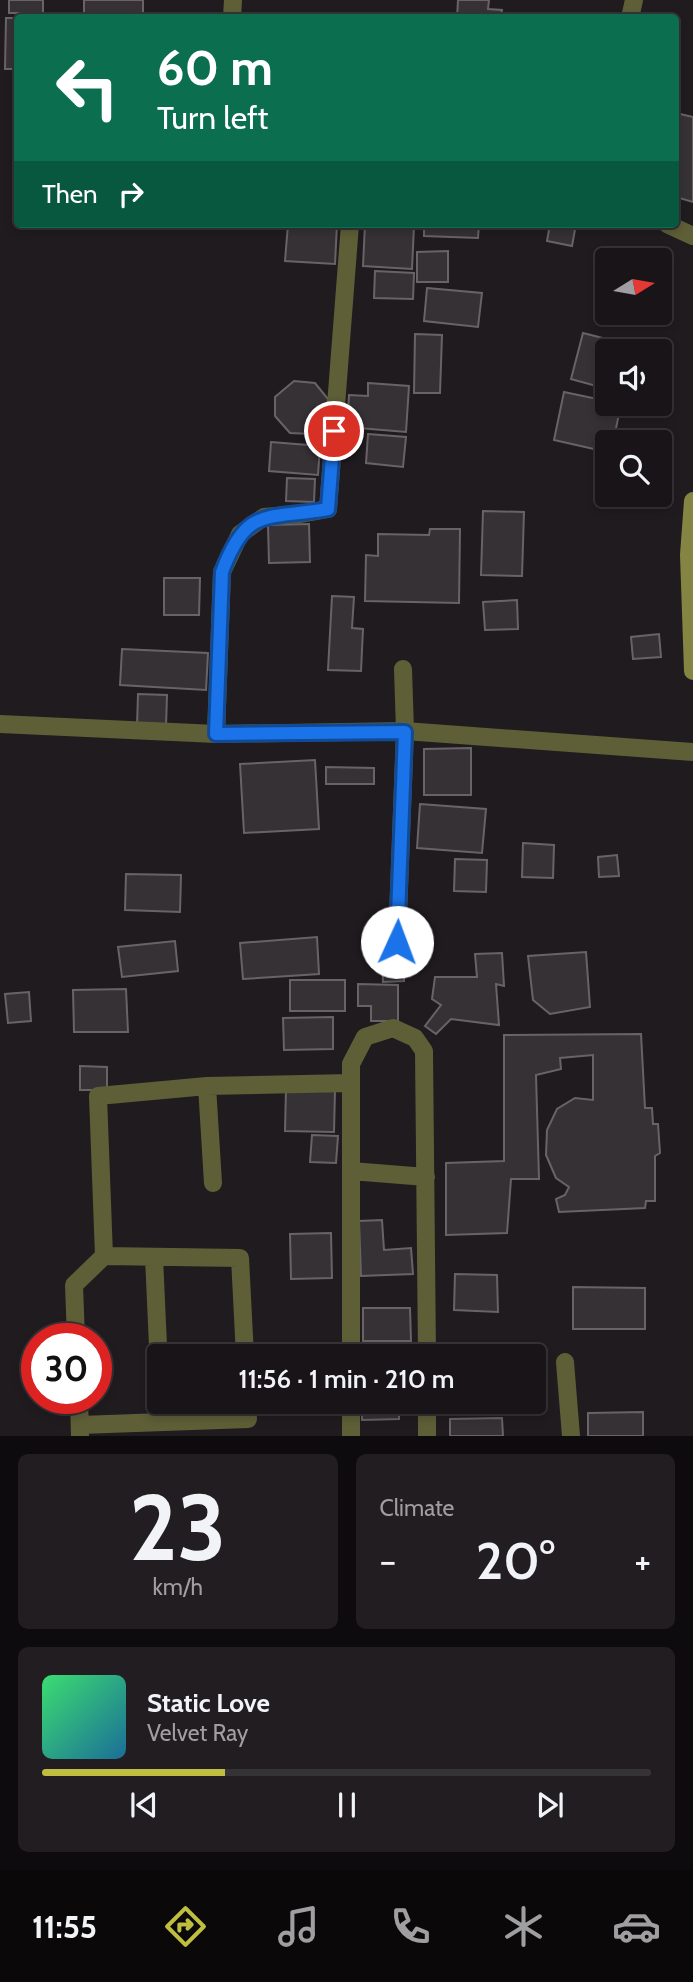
<!DOCTYPE html>
<html lang="en">
<head>
<meta charset="utf-8">
<style>
	:root { --surface:#181417; --page:#211d20; --text:#f1f3f6; --muted:#9f9ea1; --line:#363336; --accent:#bfbe41 }
	body { margin:0; font-family:Cabin,sans-serif; background:var(--page); color:var(--text); height:100vh; display:flex; flex-direction:column; font-size:26px; white-space:nowrap }
	* { box-sizing:border-box; margin:0 }
	p { font-size:23px; color:var(--muted) }
	.icon { flex:none; width:38px; height:38px; fill:none; stroke:currentColor; stroke-width:2; stroke-linecap:round; stroke-linejoin:round }
	.map { position:relative; height:1436px; overflow:hidden }
	.side { display:flex; flex-direction:column; gap:18px; padding:18px; background:#0d0b0d; flex:1 }
	.side>* { flex:none }
	.hud { position:absolute; left:14px; top:14px; width:665px; height:214px; border-radius:7px; box-shadow:0 4px 10px #0003,0 0 0 2px var(--line); background:#0b6e4f; color:#fff; overflow:hidden }
	.needle { width:46px; rotate:79deg }
	.controls { position:absolute; left:595px; top:248px; display:grid; gap:14px }
	.controls a { display:grid; place-items:center; width:77px; height:77px; border-radius:7px; background:var(--surface); box-shadow:0 4px 10px #0003,0 0 0 2px var(--line); font-size:35px }
	.speed { position:absolute; left:21px; top:1323px; display:flex; gap:14px; font-size:35px; font-weight:700; text-align:center }
	.speed>* { display:grid; place-content:center; width:91px; height:91px; border-radius:50%; background:var(--surface); box-shadow:0 4px 10px #0003,0 0 0 2px var(--line); line-height:1 }
	.speed .limit { border:10px solid #d22; background:#fff; color:#111 }
	.pin { position:absolute; display:grid; place-items:center; width:60px; height:60px; color:#fff; margin:-30px; border:4px solid #fff; border-radius:50%; box-shadow:0 2px 7px #0007 }
	.me { position:absolute; width:77px; margin:-38px; rotate:2deg; stroke-linejoin:round; filter:drop-shadow(0 0 5px #0008) }
	.turn { display:flex; align-items:center; gap:24px; height:147px; padding:0 28px; font-size:32px }
	.turn .icon { width:91px; height:91px; stroke-width:2.5 }
	.turn b { display:block; font-size:49px; line-height:60px }
	.then { display:flex; align-items:center; height:66px; padding:0 28px; background:#0003; gap:14px; font-size:26px }
	.big { font-size:52px; font-weight:600; line-height:1.1 }
	.side .tile { flex:1; display:flex; flex-direction:column; justify-content:center; gap:10px; min-width:0; padding:0 24px; border-radius:10px; background:var(--page) }
	.side .dial { align-items:center; gap:0 }
	.dial b { font-size:91px; line-height:1 }
	.song { display:flex; align-items:center; gap:21px }
	.cover { width:84px; height:84px; border-radius:10px; background:linear-gradient(135deg,hsl(140 70% 55%),hsl(200 70% 35%)) }
	.played { height:7px; border-radius:4px; background:linear-gradient(90deg,var(--accent) 30%,var(--line) 30%) }
	.keys { display:flex; justify-content:space-around; direction:ltr }
	.heat { display:flex; justify-content:space-between; align-items:center; font-size:38px; direction:ltr }
	.side .tiles { flex:1; display:grid; gap:18px; grid-template-columns:1fr 1fr }
	.tile:last-child { grid-column:span 2 }
	.trip { position:absolute; left:147px; top:1344px; width:399px; height:70px; border-radius:7px; background:var(--surface); box-shadow:0 4px 10px #0003,0 0 0 2px var(--line); font-weight:600; line-height:70px; text-align:center }
	.tab-bar { display:flex; height:112px; justify-content:space-around; align-items:center; background:#0a0809; color:var(--muted) }
	.tab-bar .icon { width:49px; height:49px }
	.tab-bar .on { color:var(--accent) }
	.tab-bar b { font-size:32px; color:var(--text) }
	.map>svg:first-child { display:block }
	.building { fill:#363135; stroke:#696367; stroke-width:2 }
	.lines { fill:none; stroke-linecap:round; stroke-linejoin:round }
	.minor { stroke:#5e5f37; stroke-width:18 }
	.secondary { stroke:#848443; stroke-width:18 }
	.route-casing { stroke:#114b97; stroke-width:18 }
	.route { stroke:#1a73e8; stroke-width:12 }
</style>
</head>
<body>
<div class="map">
<svg width="693" height="1436" viewBox="0 0 693 1436">
	<rect width="100%" height="100%" fill="#201b1f"/>
	<!-- building -->
	<path class="building" d="M 9,0 L 43,0 L 43,13 L 9,13 Z
		M 84,0 L 143,0 L 143,15 L 84,14 Z
		M 458,0 L 489,0 L 488,9 L 502,10 L 501,18 L 457,18 Z
		M 6,18 L 18,18 L 18,69 L 5,69 Z
		M 676,113 L 693,117 L 693,202 L 676,197 Z
		M 288,224 L 337,224 L 335,264 L 285,261 Z
		M 365,224 L 414,226 L 412,269 L 363,266 Z
		M 424,224 L 479,224 L 478,238 L 424,236 Z
		M 550,224 L 576,224 L 572,246 L 547,241 Z
		M 448,251 L 448,282 L 417,282 L 417,252 Z
		M 375,271 L 414,273 L 413,299 L 374,298 Z
		M 427,288 L 482,293 L 478,327 L 424,321 Z
		M 583,333 L 638,347 L 637,352 L 607,352 L 607,389 L 571,379 Z
		M 415,334 L 442,335 L 440,393 L 414,393 Z
		M 294,381 L 315,383 L 328,399 L 327,419 L 312,434 L 290,433 L 275,416 L 275,397 Z
		M 368,383 L 409,386 L 406,432 L 347,427 L 349,395 L 368,396 Z
		M 564,392 L 607,401 L 607,404 L 621,404 L 613,443 L 607,443 L 607,452 L 554,440 Z
		M 368,434 L 406,437 L 403,467 L 366,463 Z
		M 271,442 L 320,446 L 318,475 L 269,471 Z
		M 287,478 L 315,479 L 314,502 L 286,501 Z
		M 483,511 L 524,512 L 522,576 L 481,575 Z
		M 309,524 L 310,562 L 269,563 L 268,525 Z
		M 430,529 L 460,529 L 459,603 L 365,601 L 366,555 L 378,556 L 378,534 L 429,535 Z
		M 164,578 L 200,578 L 199,615 L 164,615 Z
		M 332,596 L 354,597 L 352,628 L 363,629 L 361,671 L 328,670 Z
		M 517,600 L 518,629 L 485,630 L 483,602 Z
		M 659,634 L 661,657 L 633,659 L 631,637 Z
		M 122,649 L 208,653 L 206,690 L 120,685 Z
		M 138,694 L 167,695 L 166,727 L 137,726 Z
		M 471,748 L 471,795 L 424,795 L 424,749 Z
		M 315,760 L 319,829 L 244,833 L 240,764 Z
		M 326,767 L 374,768 L 374,784 L 326,784 Z
		M 420,804 L 486,809 L 482,853 L 417,848 Z
		M 523,843 L 554,845 L 553,878 L 522,877 Z
		M 617,855 L 619,876 L 599,877 L 598,857 Z
		M 455,859 L 487,860 L 486,892 L 454,891 Z
		M 126,874 L 181,875 L 180,912 L 125,910 Z
		M 317,937 L 319,974 L 243,979 L 240,943 Z
		M 175,941 L 178,971 L 122,977 L 118,947 Z
		M 586,952 L 590,1007 L 550,1014 L 533,1000 L 528,956 Z
		M 502,953 L 504,986 L 496,984 L 499,1025 L 451,1019 L 436,1034 L 425,1026 L 441,1005 L 432,999 L 435,977 L 477,977 L 475,954 Z
		M 404,954 L 404,981 L 383,982 L 382,955 Z
		M 290,980 L 345,980 L 345,1011 L 290,1011 Z
		M 358,984 L 398,985 L 398,1021 L 371,1021 L 371,1006 L 358,1006 Z
		M 126,989 L 128,1032 L 74,1032 L 73,990 Z
		M 29,992 L 31,1021 L 8,1023 L 5,994 Z
		M 333,1017 L 333,1049 L 284,1050 L 283,1018 Z
		M 641,1034 L 645,1108 L 652,1108 L 653,1124 L 658,1124 L 660,1153 L 655,1156 L 655,1201 L 646,1201 L 645,1208 L 559,1212 L 556,1199 L 565,1195 L 569,1187 L 556,1178 L 546,1155 L 547,1130 L 557,1109 L 575,1098 L 593,1100 L 593,1055 L 560,1058 L 561,1069 L 536,1075 L 539,1179 L 511,1179 L 507,1233 L 446,1235 L 446,1163 L 504,1161 L 504,1035 Z
		M 80,1066 L 107,1067 L 107,1090 L 80,1090 Z
		M 286,1089 L 335,1090 L 334,1132 L 285,1131 Z
		M 312,1135 L 338,1136 L 336,1163 L 310,1162 Z
		M 382,1220 L 384,1250 L 411,1248 L 413,1274 L 361,1276 L 359,1221 Z
		M 331,1233 L 332,1278 L 291,1279 L 290,1234 Z
		M 455,1274 L 497,1275 L 498,1312 L 454,1310 Z
		M 573,1287 L 645,1288 L 645,1329 L 573,1329 Z
		M 363,1308 L 410,1308 L 411,1341 L 363,1341 Z
		M 362,1402 L 399,1402 L 399,1419 L 362,1420 Z
		M 448,1402 L 508,1402 L 508,1414 L 448,1415 Z
		M 643,1412 L 643,1436 L 588,1436 L 588,1413 Z
		M 502,1418 L 503,1436 L 450,1436 L 450,1419 Z"/>
	<g class="lines">
		<!-- minor -->
		<path class="minor" d="M 232,18 L 233,0
			M 630,18 L 634,0
			M 667,224 L 693,236
			M 0,724 L 216,734 L 405,731 L 693,752
			M 216,734 L 222,572 L 240,534 L 264,517 L 300,514 L 328,509 L 350,224
			M 397,942 L 405,731 L 403,669
			M 207,1086 L 351,1083
			M 351,1171 L 426,1177
			M 104,1256 L 98,1096 L 207,1086 L 213,1183
			M 154,1257 L 159,1368
			M 76,1339 L 74,1285 L 104,1256 L 240,1258 L 245,1356
			M 351,1356 L 351,1064 L 365,1037 L 393,1028 L 415,1038 L 424,1051 L 427,1356
			M 565,1362 L 571,1436
			M 79,1398 L 80,1436
			M 161,1402 L 162,1422
			M 427,1402 L 427,1436
			M 80,1425 L 248,1419 L 247,1402
			M 351,1436 L 351,1402"/>
		<!-- secondary -->
		<path class="secondary" d="M 693,501 L 689,555 L 693,671"/>
	</g>
	<g class="lines">
		<defs>
			<path id="route" d="M 334,431 L 328,509 C 267,520 247,505 222,572 L 216,734 L 405,732 L 397,942"/>
		</defs>
		<!-- route casing -->
		<use href="#route" class="route-casing"/>
		<!-- route -->
		<use href="#route" class="route"/>
	</g>
</svg>
<div class="controls">
<a><svg class="needle" viewBox="-14 -14 28 28"><path d="M0-13l5 13h-10z" fill="#e53935"/><path d="M0 13l5-13h-10z" fill="#9f9ea1"/></svg></a>
<a><svg class="icon" aria-label="sound" viewBox="0 0 24 24"><path d="M4 9h4l5-4v14l-5-4H4zM17 9q2 3 0 6"/></svg></a>
<a><svg class="icon" aria-label="search" viewBox="0 0 24 24"><circle cx="10" cy="10" r="6"/><path d="M15 15l6 6"/></svg></a>
</div>
<div class="speed"><div class="limit">30</div></div>
<div class="pin" style="left:334px;top:431px;background:#d93025"><svg class="icon" aria-label="arrive" viewBox="0 0 24 24"><path d="M6 21V4h12l-3 4 3 4H6"/></svg></div>
<svg class="me" style="left:397px;top:942px" viewBox="-20 -20 40 40"><circle r="19" fill="#fff"/><path d="M0-13L10 11 0 6-10 11z" fill="#1a73e8"/></svg>
<div class="trip">11:56 · 1 min · 210 m</div>
<div class="hud">
<div class="turn"><svg class="icon" aria-label="left" viewBox="0 0 24 24"><path d="M17 20v-9H6M10 6l-5 5 5 5"/></svg><div><b>60 m</b>Turn left</div></div>
<div class="then">Then<svg class="icon" aria-label="right" viewBox="0 0 24 24"><path d="M7 20v-9h11M14 6l5 5-5 5"/></svg></div>
</div>
</div>
<section class="side">
<div class="tiles">
<div class="tile dial"><b>23</b><p>km/h</p></div>
<div class="tile"><p>Climate</p>
<div class="heat"><a>−</a><b class="big">20°</b><a>+</a></div>
</div>
<div class="tile">
<div class="song"><i class="cover"></i><div><b>Static Love</b><p>Velvet Ray</p></div></div>
<div class="played"></div>
<div class="keys"><svg class="icon" aria-label="previous" viewBox="0 0 24 24"><path d="M18 5L8 12l10 7zM5 5v14"/></svg><svg class="icon" aria-label="pause" viewBox="0 0 24 24"><path d="M8 5v14M16 5v14"/></svg><svg class="icon" aria-label="next" viewBox="0 0 24 24"><path d="M6 5l10 7-10 7zM19 5v14"/></svg></div>
</div>
</div>
</section>
<nav class="tab-bar">
<b>11:55</b>
<svg class="icon on" aria-label="directions" viewBox="0 0 24 24"><path d="M12 3l9 9-9 9-9-9zM9 14v-3h6M13 9l2 2-2 2"/></svg>
<svg class="icon" aria-label="music" viewBox="0 0 24 24"><path d="M9 18V5l10-2v13"/><circle cx="6" cy="18" r="3"/><circle cx="16" cy="16" r="3"/></svg>
<svg class="icon" aria-label="phone" viewBox="0 0 24 24"><path d="M5 4h4l2 5-3 2q2 4 5 5l2-3 5 2v4C11 20 4 13 5 4z"/></svg>
<svg class="icon" aria-label="climate" viewBox="0 0 24 24"><path d="M12 3v18M4 7l16 10M4 17L20 7"/></svg>
<svg class="icon" aria-label="car" viewBox="0 0 24 24"><path d="M5 17H2v-5l4-1 3-4h7l3 4 3 1v5h-3M9 17h6M6 11h13"/><circle cx="7" cy="17" r="2"/><circle cx="17" cy="17" r="2"/></svg>
</nav>
</body>
</html>
